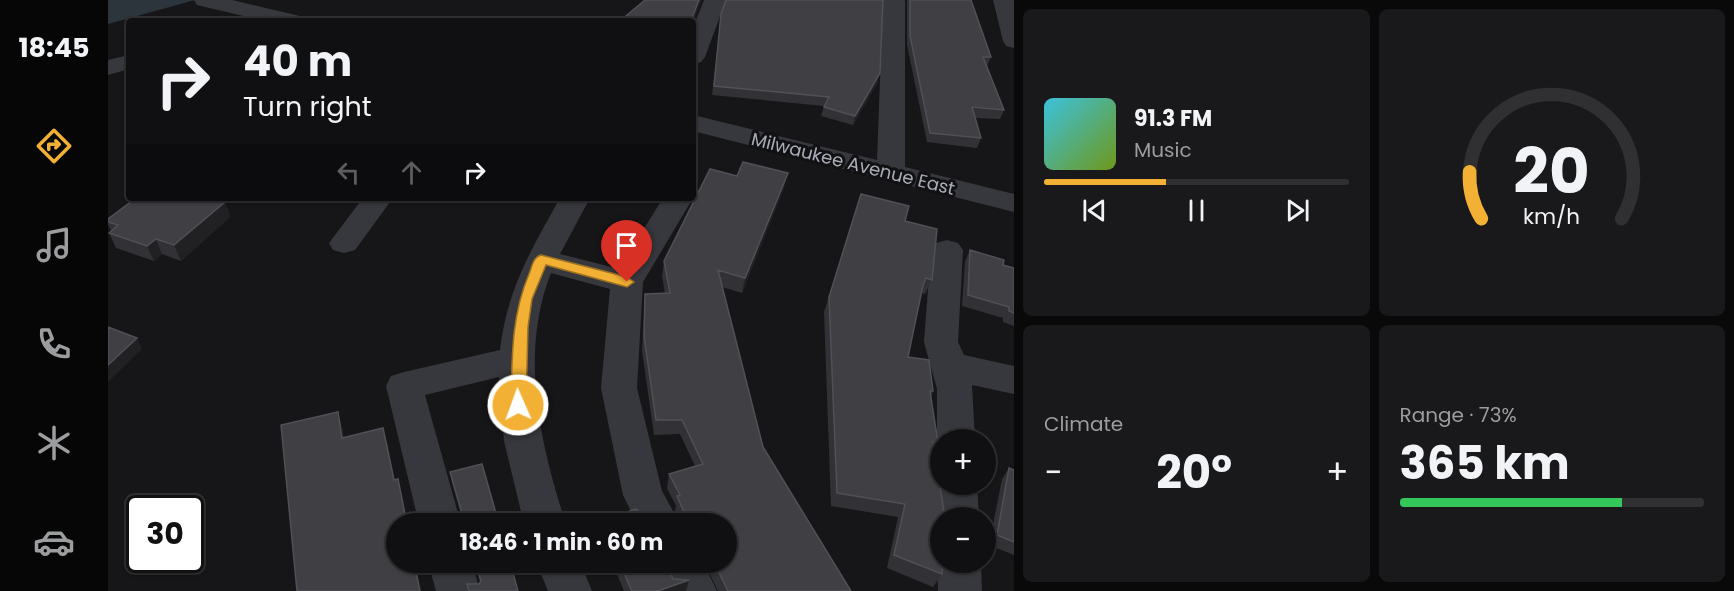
<!DOCTYPE html>
<html lang="en">
<head>
<meta charset="utf-8">
<style>
	:root { --surface:#101012; --page:#19191b; --text:#f1f3f6; --muted:#9c9d9f; --line:#303032; --accent:#f2b134 }
	body { margin:0; font-family:Poppins,sans-serif; background:var(--page); color:var(--text); height:100vh; display:flex; flex-direction:column; font-size:22px; white-space:nowrap }
	* { box-sizing:border-box; margin:0 }
	p { font-size:20px; color:var(--muted) }
	.icon { flex:none; width:33px; height:33px; fill:none; stroke:currentColor; stroke-width:2; stroke-linecap:round; stroke-linejoin:round }
	.map { position:relative; flex:1; overflow:hidden }
	.drawer { display:flex; flex-direction:column; gap:9px; padding:9px; background:#09090a; width:720px }
	.drawer>* { flex:none }
	.guide { position:absolute; left:18px; top:18px; width:570px; height:183px; border-radius:6px; box-shadow:0 2px 4px #0004,0 0 0 2px var(--line); background:#101012; color:var(--text); overflow:hidden }
	.buttons { position:absolute; left:822px; top:429px; display:grid; gap:12px }
	.buttons a { display:grid; place-items:center; width:66px; height:66px; border-radius:50%; background:var(--surface); box-shadow:0 2px 4px #0004,0 0 0 2px var(--line); font-size:30px }
	.speed { position:absolute; left:18px; top:495px; display:flex; gap:12px; font-size:30px; font-weight:700; text-align:center }
	.speed>* { display:grid; place-content:center; width:78px; height:78px; border-radius:50%; background:var(--surface); box-shadow:0 2px 4px #0004,0 0 0 2px var(--line); line-height:1 }
	.speed .limit { border:3px solid #111; border-radius:9px; background:#fff; color:#111 }
	.pin { position:absolute; display:grid; place-items:center; width:51px; height:51px; color:#fff; margin:-62px -26px; border-radius:50% 50% 50% 0; rotate:-45deg; box-shadow:0 0 6px #0007 }
	.pin .icon { rotate:45deg }
	.me { position:absolute; width:66px; margin:-33px; rotate:358deg; stroke-linejoin:round; filter:drop-shadow(0 0 4px #0008) }
	.turn { display:flex; align-items:center; gap:21px; height:126px; padding:0 18px; font-size:27px }
	.turn .icon { width:78px; height:78px; stroke-width:2.5 }
	.turn b { display:block; font-size:42px; line-height:51px }
	.lanes { display:flex; align-items:center; height:57px; padding:0 18px; background:#0003; justify-content:center; gap:30px; direction:ltr }
	.lanes .off { opacity:.35 }
	.big { font-size:45px; font-weight:700; line-height:1.1 }
	.drawer .tile { flex:1; display:flex; flex-direction:column; justify-content:center; gap:9px; min-width:0; padding:0 21px; border-radius:9px; background:var(--page) }
	.drawer .dial { align-items:center; gap:0 }
	.dial svg { height:156px; overflow:visible; fill:none; stroke:var(--line); stroke-width:7; stroke-linecap:round; text-anchor:middle }
	.dial text { fill:var(--text); stroke:none }
	.song { display:flex; align-items:center; gap:18px }
	.cover { width:72px; height:72px; border-radius:9px; background:linear-gradient(135deg,hsl(190 70% 55%),hsl(80 70% 35%)) }
	.played { height:6px; border-radius:3px; background:linear-gradient(90deg,var(--accent) 40%,var(--line) 40%) }
	.keys { display:flex; justify-content:space-around; direction:ltr }
	.heat { display:flex; justify-content:space-between; align-items:center; font-size:33px; direction:ltr }
	.charge { height:9px; border-radius:4px; background:linear-gradient(90deg,#34c759 73%,var(--line) 0) }
	.drawer .tiles { flex:1; display:grid; gap:9px; grid-template-columns:repeat(2,1fr) }
	.trip { position:absolute; left:278px; top:513px; width:351px; height:60px; border-radius:30px; background:var(--surface); box-shadow:0 2px 4px #0004,0 0 0 2px var(--line); font-weight:700; line-height:60px; text-align:center }
	main { display:flex; flex:1; min-height:0 }
	.dock { display:flex; flex-direction:column; width:108px; justify-content:space-around; align-items:center; background:#060607; color:var(--muted) }
	.dock .icon { width:42px; height:42px }
	.dock .active { color:var(--accent) }
	.dock b { font-size:27px; color:var(--text) }
	.map>svg:first-child { display:block }
	.water { fill:#2c353c }
	.lines { fill:none; stroke-linecap:round; stroke-linejoin:round }
	.minor { fill:#37383d; fill-rule:evenodd }
	.wall { fill:#323236 }
	.shaded-wall { fill:#212124 }
	.building { fill:#3f3f44; stroke:#4f5156; stroke-width:1.5 }
	.route { fill:#f2b134; stroke:#9d7322; stroke-width:1.5 }
	.labels { text-anchor:middle; stroke-width:6; stroke-linejoin:round; paint-order:stroke }
	.street-label { font-size:18px; fill:#a8adb8; stroke:#111113 }
</style>
</head>
<body>
<main>
<nav class="dock">
<b>18:45</b>
<svg class="icon active" aria-label="directions" viewBox="0 0 24 24"><path d="M12 3l9 9-9 9-9-9zM9 14v-3h6M13 9l2 2-2 2"/></svg>
<svg class="icon" aria-label="music" viewBox="0 0 24 24"><path d="M9 18V5l10-2v13"/><circle cx="6" cy="18" r="3"/><circle cx="16" cy="16" r="3"/></svg>
<svg class="icon" aria-label="phone" viewBox="0 0 24 24"><path d="M5 4h4l2 5-3 2q2 4 5 5l2-3 5 2v4C11 20 4 13 5 4z"/></svg>
<svg class="icon" aria-label="climate" viewBox="0 0 24 24"><path d="M12 3v18M4 7l16 10M4 17L20 7"/></svg>
<svg class="icon" aria-label="car" viewBox="0 0 24 24"><path d="M5 17H2v-5l4-1 3-4h7l3 4 3 1v5h-3M9 17h6M6 11h13"/><circle cx="7" cy="17" r="2"/><circle cx="17" cy="17" r="2"/></svg>
</nav>
<div class="map">
<svg width="906" height="591" viewBox="0 0 906 591">
	<rect width="100%" height="100%" fill="#161618"/>
	<!-- water -->
	<path class="water" d="M 0,0 L 87,0 L 0,24 Z"/>
	<g class="lines">
		<!-- minor -->
		<path class="minor" d="M 86,0 L 124,0 L 192,16 L 195,21 L 157,21 L 89,5 Z
			M 596,0 L 618,0 L 597,57 L 593,62 L 585,64 L 585,28 Z
			M 775,0 L 797,0 L 797,167 L 906,194 L 906,212 L 585,131 L 585,115 L 769,160 Z
			M 885,0 L 906,0 L 906,48 L 898,46 L 895,41 Z
			M 21,55 L 21,69 L 0,75 L 0,60 Z
			M 255,198 L 285,198 L 247,250 L 236,253 L 225,250 L 221,243 Z
			M 452,198 L 482,198 L 452,254 L 511,269 L 555,198 L 585,198 L 535,282 L 529,388 L 554,491 L 572,524 L 529,524 L 515,495 L 493,388 L 502,289 L 443,273 C 411,354 432,443 458,524 L 416,524 L 396,441 L 391,377 L 317,395 L 353,524 L 311,524 L 278,386 L 283,376 L 296,372 L 392,350 C 399,289 423,250 452,198 Z
			M 839,240 L 850,243 L 855,250 L 850,342 L 856,355 L 906,366 L 906,394 L 864,385 L 867,440 L 832,440 L 832,448 L 829,440 L 829,389 L 816,342 L 823,250 L 828,243 Z
			M 832,476 L 832,484 L 869,484 L 871,518 L 832,518 L 832,525 C 826,512 826,489 832,476 Z
			M 832,555 L 832,562 L 873,562 L 874,591 L 830,591 L 829,562 Z
			M 320,562 L 364,562 L 372,591 L 328,591 Z
			M 428,562 L 472,562 L 484,591 L 440,591 Z
			M 550,562 L 595,562 L 609,591 L 564,591 Z"/>
	</g>
	<!-- wall -->
	<path class="wall" d="M 799,0 L 863,0 L 883,57 L 879,66 L 896,110 L 892,119 L 867,118 L 873,138 L 869,148 L 819,142 L 799,45 Z
		M 613,14 L 770,82 L 745,125 L 713,116 L 716,106 L 604,95 Z
		M 676,188 L 634,293 L 614,287 L 655,447 L 743,591 L 610,591 L 596,562 L 618,562 L 618,524 L 493,524 L 493,520 L 531,512 L 568,512 L 567,510 L 568,506 L 559,488 L 561,474 L 587,466 L 572,434 L 546,435 L 534,351 L 537,294 L 557,294 L 554,276 L 556,261 Z
		M 753,194 L 797,221 L 824,280 L 817,294 L 814,293 L 800,357 L 825,391 L 823,397 L 830,443 L 826,449 L 834,574 L 825,587 L 779,568 L 790,517 L 723,506 L 716,312 Z
		M 117,202 L 122,217 L 73,261 L 54,254 L 46,261 L 8,248 L 1,233 L 3,231 L 0,225 L 0,219 Z
		M 862,250 L 895,265 L 906,268 L 906,326 L 895,322 L 895,318 L 854,306 L 857,261 Z
		M 901,468 L 906,470 L 906,555 L 881,545 L 894,479 Z
		M 342,472 L 391,524 L 344,524 L 342,516 L 351,516 L 353,514 L 344,483 Z
		M 366,562 L 402,562 L 410,591 L 360,591 L 359,584 L 371,584 L 372,582 Z
		M 504,562 L 558,562 L 565,579 L 578,591 L 516,591 Z"/>
	<!-- shaded-wall -->
	<path class="shaded-wall" d="M 591,0 L 594,0 L 585,22 L 585,21 L 584,21 L 584,18 Z
		M 772,73 L 770,82 L 745,125 L 747,116 Z
		M 680,173 L 676,188 L 634,293 L 637,278 Z
		M 117,202 L 122,217 L 73,261 L 66,245 Z
		M 48,239 L 54,254 L 46,261 L 39,246 Z
		M 29,338 L 34,349 L 0,382 L 0,365 Z
		M 230,412 L 235,429 L 239,456 L 234,438 Z
		M 275,428 L 280,445 L 290,497 L 286,480 Z
		M 306,562 L 307,562 L 313,591 L 312,591 Z
		M 581,580 L 578,591 L 550,591 Z"/>
	<!-- building -->
	<path class="building" d="M 537,0 L 591,0 L 584,18 L 584,21 L 512,21 Z
		M 618,0 L 775,0 L 772,73 L 747,116 L 716,107 L 721,97 L 606,86 L 613,14 Z
		M 802,0 L 863,0 L 883,57 L 875,57 L 896,110 L 864,107 L 873,138 L 822,133 L 802,36 Z
		M 635,162 L 680,173 L 637,278 L 610,270 L 655,447 L 743,591 L 620,591 L 606,562 L 618,562 L 618,524 L 495,524 L 493,520 L 528,509 L 531,512 L 576,512 L 569,496 L 572,495 L 561,474 L 595,464 L 574,420 L 548,420 L 536,336 L 537,294 L 562,293 L 556,261 L 602,169 L 629,176 Z
		M 753,194 L 801,206 L 797,221 L 829,229 L 824,280 L 818,278 L 815,285 L 800,357 L 821,360 L 825,391 L 822,391 L 830,443 L 825,442 L 837,518 L 832,518 L 832,562 L 835,562 L 834,574 L 786,555 L 797,504 L 729,493 L 721,297 Z
		M 28,198 L 106,198 L 117,202 L 66,245 L 48,239 L 39,246 L 1,233 L 10,225 L 0,222 L 0,219 Z
		M 862,250 L 896,260 L 895,265 L 906,268 L 906,313 L 901,311 L 901,307 L 860,295 Z
		M 0,327 L 29,338 L 0,365 Z
		M 230,412 L 234,438 L 275,428 L 286,480 L 290,479 L 299,524 L 288,524 L 288,562 L 306,562 L 312,591 L 189,591 L 173,425 Z
		M 374,464 L 391,524 L 344,524 L 342,516 L 351,516 L 354,513 L 342,472 Z
		M 901,468 L 906,470 L 906,542 L 889,535 Z
		M 367,562 L 402,562 L 410,591 L 361,591 L 359,584 L 371,584 L 373,581 Z
		M 511,562 L 558,562 L 565,579 L 581,580 L 550,591 L 524,591 Z"/>
	<!-- route -->
	<path class="route" d="M 433,255 L 519,277 L 526,282 L 519,287 L 438,265 L 424,299 L 420,327 L 418,405 L 410,411 L 403,405 C 404,359 403,316 421,274 C 424,267 425,257 433,255 Z"/>
	<g class="labels">
		<!-- street labels -->
		<g class="street-label">
			<text transform="translate(745 164) rotate(14)" y="6">Milwaukee Avenue East</text>
		</g>
	</g>
</svg>
<div class="buttons">
<a>+</a>
<a>−</a>
</div>
<div class="speed"><div class="limit">30</div></div>
<div class="pin" style="left:519px;top:282px;background:#d93025"><svg class="icon" aria-label="arrive" viewBox="0 0 24 24"><path d="M6 21V4h12l-3 4 3 4H6"/></svg></div>
<svg class="me" style="left:410px;top:405px" viewBox="-20 -20 40 40"><circle r="17" fill="#f2b134" stroke="#fff" stroke-width="3"/><path d="M0-11L8 9 0 5-8 9z" fill="#fff"/></svg>
<div class="trip">18:46 · 1 min · 60 m</div>
<div class="guide">
<div class="turn"><svg class="icon" aria-label="right" viewBox="0 0 24 24"><path d="M7 20v-9h11M14 6l5 5-5 5"/></svg><div><b>40 m</b>Turn right</div></div>
<div class="lanes"><svg class="icon off" aria-label="left" viewBox="0 0 24 24"><path d="M17 20v-9H6M10 6l-5 5 5 5"/></svg><svg class="icon off" aria-label="ahead" viewBox="0 0 24 24"><path d="M12 20V5M6 11l6-6 6 6"/></svg><svg class="icon" aria-label="right" viewBox="0 0 24 24"><path d="M7 20v-9h11M14 6l5 5-5 5"/></svg></div>
</div>
</div>
<section class="drawer">
<div class="tiles">
<div class="tile">
<div class="song"><i class="cover"></i><div><b>91.3 FM</b><p>Music</p></div></div>
<div class="played"></div>
<div class="keys"><svg class="icon" aria-label="previous" viewBox="0 0 24 24"><path d="M18 5L8 12l10 7zM5 5v14"/></svg><svg class="icon" aria-label="pause" viewBox="0 0 24 24"><path d="M8 5v14M16 5v14"/></svg><svg class="icon" aria-label="next" viewBox="0 0 24 24"><path d="M6 5l10 7-10 7zM19 5v14"/></svg></div>
</div>
<div class="tile dial"><svg viewBox="0 0 100 80">
<path d="M14 69A42 42 0 1 1 86 69"/>
<path d="M14 69A42 42 0 0 1 8 45" stroke="#f2b134"/>
<text x="50" y="56" font-size="32" font-weight="700">20</text>
<text x="50" y="72" font-size="11">km/h</text>
</svg></div>
<div class="tile"><p>Climate</p>
<div class="heat"><a>−</a><b class="big">20°</b><a>+</a></div>
</div>
<div class="tile"><p>Range · 73%</p><b class="big">365 km</b><div class="charge"></div></div>
</div>
</section>
</main>
</body>
</html>
